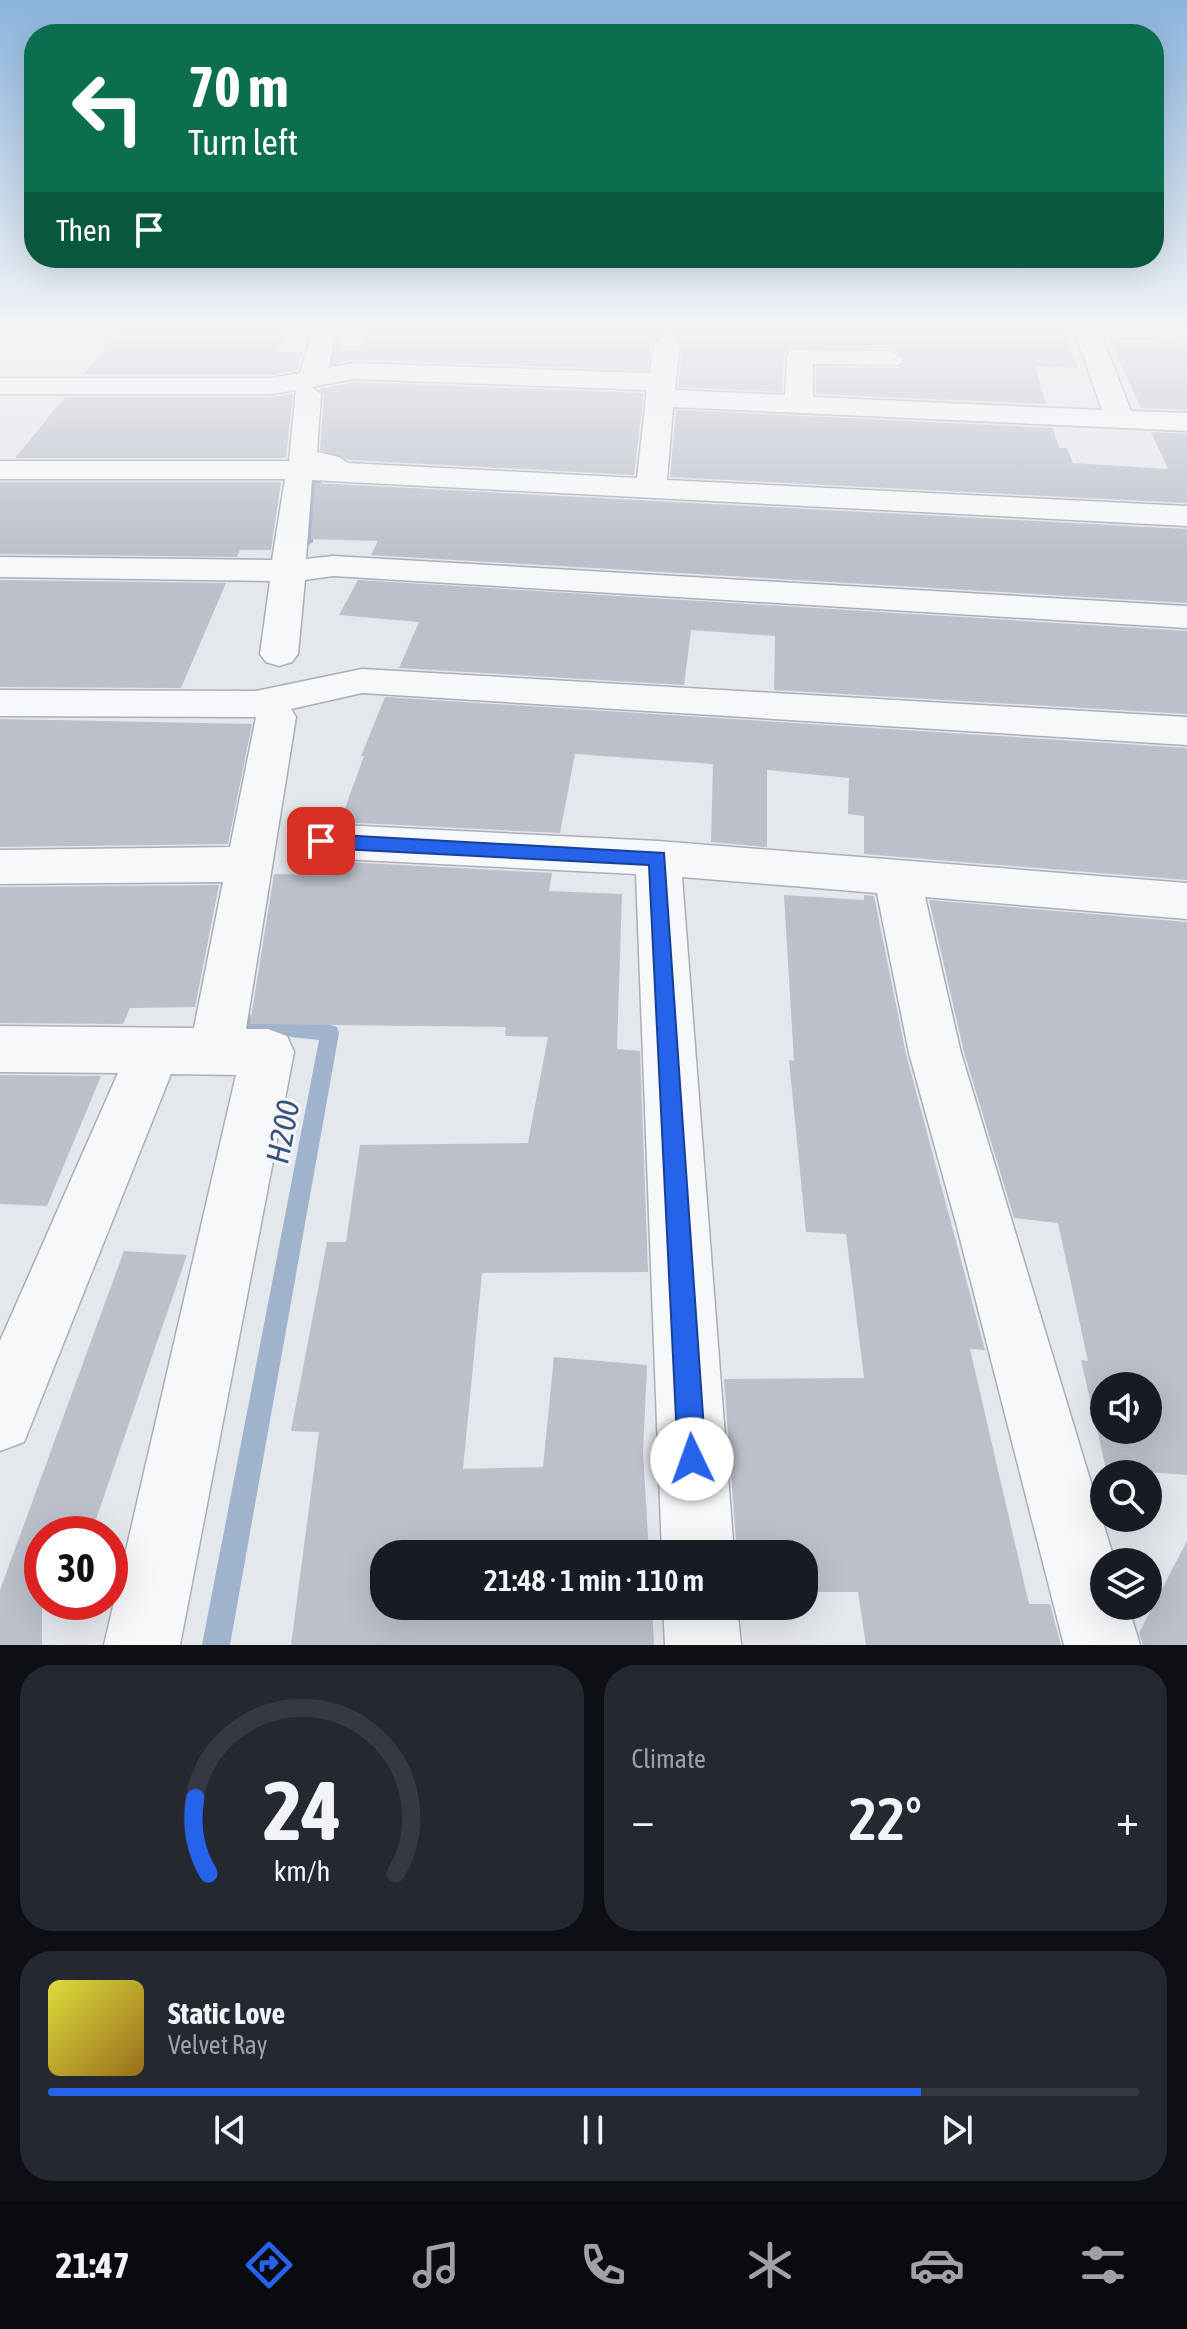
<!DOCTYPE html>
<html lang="en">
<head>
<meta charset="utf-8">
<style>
	:root { --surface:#171b24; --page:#242831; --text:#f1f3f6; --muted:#9ea1a6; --line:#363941; --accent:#2563eb }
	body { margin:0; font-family:"Asap Condensed",sans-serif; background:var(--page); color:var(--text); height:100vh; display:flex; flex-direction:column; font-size:30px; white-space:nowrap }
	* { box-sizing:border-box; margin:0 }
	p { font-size:26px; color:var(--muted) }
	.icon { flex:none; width:44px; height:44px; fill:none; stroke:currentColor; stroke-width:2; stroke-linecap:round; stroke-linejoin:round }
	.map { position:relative; height:1645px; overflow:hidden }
	.sheet { display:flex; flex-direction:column; gap:20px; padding:20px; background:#0d0f14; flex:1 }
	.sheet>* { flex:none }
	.guide { position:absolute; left:24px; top:24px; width:1140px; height:244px; border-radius:32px; box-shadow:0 8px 32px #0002; background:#0b6e4f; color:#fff; overflow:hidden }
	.fabs { position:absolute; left:1090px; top:1372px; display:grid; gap:16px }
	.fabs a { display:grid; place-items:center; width:72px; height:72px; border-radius:50%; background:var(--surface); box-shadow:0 8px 32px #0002; font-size:40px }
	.speed { position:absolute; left:24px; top:1516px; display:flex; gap:16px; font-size:40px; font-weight:700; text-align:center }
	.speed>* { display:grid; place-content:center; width:104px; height:104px; border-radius:50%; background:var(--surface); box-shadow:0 8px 32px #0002; line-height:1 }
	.speed .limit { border:12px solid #d22; background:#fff; color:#111 }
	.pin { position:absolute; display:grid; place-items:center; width:68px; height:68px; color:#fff; margin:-34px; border-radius:16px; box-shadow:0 4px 12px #0006 }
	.me { position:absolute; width:88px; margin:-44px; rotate:357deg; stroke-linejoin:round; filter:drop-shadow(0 0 6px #0008) }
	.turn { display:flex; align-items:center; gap:28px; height:168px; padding:0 32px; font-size:36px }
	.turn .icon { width:104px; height:104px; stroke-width:2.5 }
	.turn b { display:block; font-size:56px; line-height:68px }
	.then { display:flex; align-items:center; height:76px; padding:0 32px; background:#0003; gap:16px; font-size:30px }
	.big { font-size:60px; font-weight:600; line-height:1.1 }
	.sheet .tile { flex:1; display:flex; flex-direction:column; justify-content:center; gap:12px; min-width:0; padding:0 28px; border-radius:32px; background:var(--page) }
	.sheet .dial { align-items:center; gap:0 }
	.dial svg { height:208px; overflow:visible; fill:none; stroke:var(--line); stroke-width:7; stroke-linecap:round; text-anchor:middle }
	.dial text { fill:var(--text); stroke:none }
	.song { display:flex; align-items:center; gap:24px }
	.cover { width:96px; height:96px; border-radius:12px; background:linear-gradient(135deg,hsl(60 70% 55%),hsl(40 70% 35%)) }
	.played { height:8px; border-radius:4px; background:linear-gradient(90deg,var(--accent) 80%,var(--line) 80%) }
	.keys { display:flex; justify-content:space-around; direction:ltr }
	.heat { display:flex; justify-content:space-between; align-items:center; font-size:44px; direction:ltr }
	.sheet .tiles { flex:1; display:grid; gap:20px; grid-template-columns:1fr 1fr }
	.tile:last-child { grid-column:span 2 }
	.trip { position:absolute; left:370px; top:1540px; width:448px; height:80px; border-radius:32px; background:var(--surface); box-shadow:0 8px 32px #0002; font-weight:600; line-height:80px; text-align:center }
	.tab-bar { display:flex; height:128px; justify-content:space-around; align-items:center; background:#090b0e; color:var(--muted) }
	.tab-bar .icon { width:56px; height:56px }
	.tab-bar .current { color:var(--accent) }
	.tab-bar b { font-size:36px; color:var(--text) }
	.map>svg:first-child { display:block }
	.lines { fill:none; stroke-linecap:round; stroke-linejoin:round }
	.stream { fill:#9fb4cc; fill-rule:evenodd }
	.building { fill:#bbc0ca; fill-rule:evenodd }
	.street-casing { stroke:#a9aeb7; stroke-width:3 }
	.street { fill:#f7f8fa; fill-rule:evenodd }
	.route { fill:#2563eb; stroke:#184099; stroke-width:2 }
	.labels { text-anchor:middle; stroke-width:6; stroke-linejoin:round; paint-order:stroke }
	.near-water-label { font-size:32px; font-style:italic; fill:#34527a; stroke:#f4f6f9 }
</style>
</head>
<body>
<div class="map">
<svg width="1187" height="1645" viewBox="0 0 1187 1645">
	<rect width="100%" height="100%" fill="#e4e7ec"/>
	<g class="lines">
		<!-- stream -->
		<path class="stream" d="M 332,326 L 342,326 L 337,364 L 332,367 L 327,364 Z
			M 312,475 L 322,477 L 313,542 L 307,546 L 301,542 Z
			M 242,1003 L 249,1005 L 251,1018 L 330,1025 L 337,1027 L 339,1033 L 230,1645 L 202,1645 L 319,1040 L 234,1031 C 230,1023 231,1014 235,1005 Z"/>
	</g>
	<!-- building -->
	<path class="building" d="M 130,326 L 287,326 L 278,352 L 303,352 L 298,370 L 271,375 L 83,375 L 122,328 Z
		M 375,326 L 442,329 L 444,326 L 1058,326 L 1079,368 L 1035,366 L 1046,404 L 816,394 L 816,367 L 899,368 L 906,358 L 890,348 L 791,347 L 784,356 L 782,392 L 678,387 L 683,343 L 669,332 L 651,343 L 647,370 L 354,360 L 332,364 L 335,351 L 360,350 Z
		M 1110,340 L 1187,343 L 1187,410 L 1141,408 Z
		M 354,382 L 644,393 L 634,475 L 349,460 L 320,450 L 324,394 L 319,389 Z
		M 293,394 L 286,458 L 15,458 L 65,397 L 271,397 Z
		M 676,410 L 1053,428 L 1059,448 L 1067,448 L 1073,463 L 1168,469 L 1151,432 L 1187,434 L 1187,503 L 670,477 Z
		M 0,482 L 281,482 L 271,550 L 240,550 L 237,557 L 0,554 Z
		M 315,483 L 1187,529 L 1187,603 L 371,555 L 378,541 L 311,539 Z
		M 0,580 L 226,583 L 181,688 L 0,687 Z
		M 358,580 L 1187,631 L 1187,714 L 774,690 L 775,636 L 691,630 L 684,685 L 399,668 L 419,622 L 339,615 Z
		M 385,697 L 1187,748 L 1187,880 L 864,854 L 864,816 L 848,814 L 849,778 L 767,770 L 767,847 L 711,842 L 713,764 L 575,754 L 560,833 L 340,822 L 364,756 L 361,756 Z
		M 0,719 L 252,724 L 228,844 L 0,847 Z
		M 325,861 L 552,873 L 549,891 L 622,894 L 617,1049 L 640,1051 L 648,1272 L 482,1273 L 463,1469 L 543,1467 L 554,1357 L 647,1365 L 643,1452 L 649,1554 L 384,1554 L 384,1606 L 652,1606 L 654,1645 L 291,1645 L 319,1432 L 291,1431 L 327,1242 L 346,1242 L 360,1145 L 528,1143 L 548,1037 L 505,1036 L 506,1027 L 250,1024 L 274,874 L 321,875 Z
		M 219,885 L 195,1007 L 130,1008 L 123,1024 L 0,1023 L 0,887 Z
		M 784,895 L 864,900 L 864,895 L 874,896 L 906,1054 L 985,1350 L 970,1349 L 1029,1604 L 1050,1604 L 1061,1645 L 866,1645 L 858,1592 L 804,1592 L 804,1554 L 737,1554 L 724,1379 L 864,1378 L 846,1234 L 806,1232 L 789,1060 L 794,1061 Z
		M 929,900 L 1187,922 L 1187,1475 L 1106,1469 L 1081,1360 L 1088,1361 L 1058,1223 L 1014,1218 L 964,1052 ZM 1104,1386 L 1148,1386 L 1148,1430 L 1104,1430 Z
		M 0,1075 L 101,1076 L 47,1206 L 0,1204 Z
		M 124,1251 L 187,1255 L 91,1534 L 42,1534 L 42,1645 L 0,1645 L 0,1590 Z
		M 1187,1541 L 1187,1645 L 1143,1645 L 1139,1633 Z"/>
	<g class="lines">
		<defs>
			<path id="street" d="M 314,326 L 338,326 L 328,368 L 354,363 L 650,373 L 654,343 L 667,335 L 680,343 L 675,390 L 785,395 L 787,356 L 791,350 L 890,351 L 903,359 L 899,365 L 813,364 L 813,397 L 1102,410 L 1073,326 L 1187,326 L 1187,340 L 1102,337 L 1131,411 L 1187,413 L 1187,431 L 673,407 L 667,480 L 1187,506 L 1187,526 L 312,480 L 306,559 L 333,556 L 1187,606 L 1187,628 L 333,576 L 305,580 L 298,654 L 292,662 L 279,666 L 266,662 L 260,654 L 270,581 L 0,577 L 0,557 L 272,560 L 285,479 L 0,479 L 0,461 L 289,461 L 296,390 L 271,394 L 0,394 L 0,378 L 271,378 L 300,373 ZM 354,379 L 647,390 L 637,478 L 348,463 L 339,457 L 317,452 L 321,394 L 311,387 Z
				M 362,669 L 1187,717 L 1187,745 L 362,693 L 291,709 L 296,717 L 246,1029 L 268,1029 L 287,1036 L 294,1052 L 180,1645 L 104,1645 L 236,1075 L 171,1074 L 24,1442 L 0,1451 L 0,1341 L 118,1073 L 0,1072 L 0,1026 L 194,1028 L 223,882 L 0,884 L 0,850 L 230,847 L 256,717 L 0,716 L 0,690 L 256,691 Z
				M 321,824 L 658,841 L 1187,883 L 1187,919 L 925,897 L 961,1053 L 1115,1562 L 1104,1562 L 1104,1606 L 1128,1606 L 1140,1645 L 1064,1645 L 956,1223 L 909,1053 L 877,893 L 682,877 L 734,1554 L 662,1554 L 636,874 L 321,858 L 305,853 L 299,841 L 305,829 Z
				M 663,1606 L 737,1606 L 741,1645 L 665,1645 Z"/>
		</defs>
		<!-- street casing -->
		<use href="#street" class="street-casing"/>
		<!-- street -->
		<use href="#street" class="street"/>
	</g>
	<!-- sky -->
	<linearGradient id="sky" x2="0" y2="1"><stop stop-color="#8bb4dd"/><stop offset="0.59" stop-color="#f3f4f6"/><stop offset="1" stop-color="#f3f4f6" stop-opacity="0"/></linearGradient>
	<rect width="1187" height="556" fill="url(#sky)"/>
	<!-- route -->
	<path class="route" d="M 321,834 L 664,853 L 706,1459 L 702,1469 L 692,1473 L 682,1469 L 678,1459 L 649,865 L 321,848 L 312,841 Z"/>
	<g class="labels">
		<!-- near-water labels -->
		<g class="near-water-label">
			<text transform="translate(283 1132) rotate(-79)" y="11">H200</text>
		</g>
	</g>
</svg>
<div class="fabs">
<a><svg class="icon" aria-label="sound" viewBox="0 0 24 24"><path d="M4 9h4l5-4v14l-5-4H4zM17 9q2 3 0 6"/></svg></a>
<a><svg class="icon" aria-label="search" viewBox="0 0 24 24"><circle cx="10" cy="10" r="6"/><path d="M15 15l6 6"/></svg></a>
<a><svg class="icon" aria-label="layers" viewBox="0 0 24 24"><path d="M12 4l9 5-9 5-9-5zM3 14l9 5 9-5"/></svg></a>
</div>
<div class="speed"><div class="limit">30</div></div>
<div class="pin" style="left:321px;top:841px;background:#d93025"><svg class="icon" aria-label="arrive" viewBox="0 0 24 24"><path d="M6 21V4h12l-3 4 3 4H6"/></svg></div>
<svg class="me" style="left:692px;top:1459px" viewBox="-20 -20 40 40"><circle r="19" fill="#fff"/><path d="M0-13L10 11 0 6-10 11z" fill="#2563eb"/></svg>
<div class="trip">21:48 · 1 min · 110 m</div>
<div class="guide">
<div class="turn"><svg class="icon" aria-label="left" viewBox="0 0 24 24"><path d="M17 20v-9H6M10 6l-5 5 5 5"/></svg><div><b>70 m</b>Turn left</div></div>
<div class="then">Then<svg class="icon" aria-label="arrive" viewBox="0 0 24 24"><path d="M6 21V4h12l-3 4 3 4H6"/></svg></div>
</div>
</div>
<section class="sheet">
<div class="tiles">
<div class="tile dial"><svg viewBox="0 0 100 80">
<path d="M14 69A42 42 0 1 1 86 69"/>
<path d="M14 69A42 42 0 0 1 9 40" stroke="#2563eb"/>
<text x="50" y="56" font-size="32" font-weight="700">24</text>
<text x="50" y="72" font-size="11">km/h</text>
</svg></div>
<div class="tile"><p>Climate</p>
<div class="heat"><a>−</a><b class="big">22°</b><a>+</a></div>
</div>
<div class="tile">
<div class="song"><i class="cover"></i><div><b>Static Love</b><p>Velvet Ray</p></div></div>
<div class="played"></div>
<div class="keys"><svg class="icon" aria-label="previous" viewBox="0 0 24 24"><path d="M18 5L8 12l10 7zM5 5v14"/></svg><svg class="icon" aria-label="pause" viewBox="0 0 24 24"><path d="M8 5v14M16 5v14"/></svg><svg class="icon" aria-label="next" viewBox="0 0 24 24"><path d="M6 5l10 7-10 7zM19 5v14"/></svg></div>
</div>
</div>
</section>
<nav class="tab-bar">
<b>21:47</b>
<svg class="icon current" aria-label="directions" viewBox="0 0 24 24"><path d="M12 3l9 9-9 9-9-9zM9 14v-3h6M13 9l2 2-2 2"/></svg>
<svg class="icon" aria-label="music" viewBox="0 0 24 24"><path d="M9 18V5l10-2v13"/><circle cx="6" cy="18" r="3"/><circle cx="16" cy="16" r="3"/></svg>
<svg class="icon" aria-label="phone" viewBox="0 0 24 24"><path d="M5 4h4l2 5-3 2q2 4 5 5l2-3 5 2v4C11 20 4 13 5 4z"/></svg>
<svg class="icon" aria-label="climate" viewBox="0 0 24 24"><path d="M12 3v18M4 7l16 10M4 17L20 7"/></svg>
<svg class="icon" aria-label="car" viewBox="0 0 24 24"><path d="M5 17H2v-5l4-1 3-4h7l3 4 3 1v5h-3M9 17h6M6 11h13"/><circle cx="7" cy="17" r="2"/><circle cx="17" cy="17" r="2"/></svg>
<svg class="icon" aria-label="filters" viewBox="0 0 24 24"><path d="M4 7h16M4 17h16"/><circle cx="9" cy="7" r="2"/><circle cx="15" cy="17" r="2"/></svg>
</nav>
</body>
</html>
